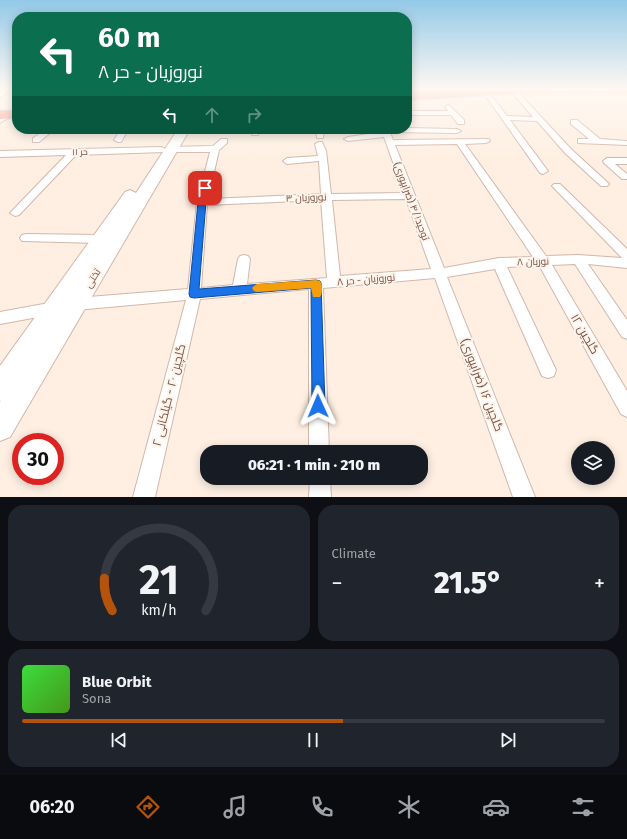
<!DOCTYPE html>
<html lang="en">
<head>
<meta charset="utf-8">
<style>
	:root { --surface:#171b24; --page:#20242c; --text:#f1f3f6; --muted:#9ea1a6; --line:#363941; --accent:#b45309 }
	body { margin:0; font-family:"Fira Sans",Cairo,sans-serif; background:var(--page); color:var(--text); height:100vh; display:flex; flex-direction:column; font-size:15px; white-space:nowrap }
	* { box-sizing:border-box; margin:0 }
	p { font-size:13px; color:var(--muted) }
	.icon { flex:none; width:22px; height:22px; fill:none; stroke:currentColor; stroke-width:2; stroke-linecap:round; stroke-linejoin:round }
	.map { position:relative; height:497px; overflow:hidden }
	.side { display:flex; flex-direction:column; gap:8px; padding:8px; background:#0d0f14; flex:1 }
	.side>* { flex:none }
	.guide { position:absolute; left:12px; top:12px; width:400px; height:122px; border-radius:16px; box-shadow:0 2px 10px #0003; background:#0b6e4f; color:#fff; overflow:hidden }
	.buttons { position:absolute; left:571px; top:441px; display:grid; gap:8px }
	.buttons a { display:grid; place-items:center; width:44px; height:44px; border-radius:50%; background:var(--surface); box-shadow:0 2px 10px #0003; font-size:20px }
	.speed { position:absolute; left:12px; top:433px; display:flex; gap:8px; font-size:20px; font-weight:700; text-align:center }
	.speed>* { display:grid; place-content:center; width:52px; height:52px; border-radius:50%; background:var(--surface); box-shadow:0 2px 10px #0003; line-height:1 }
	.speed .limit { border:6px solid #d22; background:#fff; color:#111 }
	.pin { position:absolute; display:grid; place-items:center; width:34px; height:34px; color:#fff; margin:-17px; border-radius:8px; box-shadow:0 2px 6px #0006 }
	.me { position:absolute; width:44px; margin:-22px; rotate:359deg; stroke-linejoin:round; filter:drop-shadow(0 0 3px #0008) }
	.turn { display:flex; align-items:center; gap:14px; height:84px; padding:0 20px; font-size:18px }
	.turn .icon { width:52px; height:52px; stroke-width:2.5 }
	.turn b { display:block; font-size:28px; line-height:34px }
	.lanes { display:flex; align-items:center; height:38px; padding:0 20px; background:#0003; justify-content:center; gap:20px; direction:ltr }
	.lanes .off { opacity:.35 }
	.big { font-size:30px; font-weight:800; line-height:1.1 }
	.side .widget { flex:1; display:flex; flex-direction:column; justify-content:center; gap:6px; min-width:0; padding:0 14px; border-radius:16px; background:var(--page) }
	.side .dial { align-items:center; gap:0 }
	.dial svg { height:104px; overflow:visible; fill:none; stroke:var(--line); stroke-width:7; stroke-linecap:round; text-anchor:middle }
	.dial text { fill:var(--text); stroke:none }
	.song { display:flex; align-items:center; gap:12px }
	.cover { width:48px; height:48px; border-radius:6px; background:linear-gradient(135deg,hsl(120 70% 55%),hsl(100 70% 35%)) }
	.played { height:4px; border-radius:2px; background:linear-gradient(90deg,var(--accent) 55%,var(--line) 55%) }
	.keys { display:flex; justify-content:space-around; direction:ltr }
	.heat { display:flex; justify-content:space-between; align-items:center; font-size:22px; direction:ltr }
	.side .tiles { flex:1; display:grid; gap:8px; grid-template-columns:1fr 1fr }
	.widget:last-child { grid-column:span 2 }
	.trip { position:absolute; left:200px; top:445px; width:228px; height:40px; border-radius:16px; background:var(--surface); box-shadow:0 2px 10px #0003; font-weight:800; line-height:40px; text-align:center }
	.menu { display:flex; height:64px; justify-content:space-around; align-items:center; background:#090b0e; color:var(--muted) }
	.menu .icon { width:28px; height:28px }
	.menu .selected { color:var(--accent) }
	.menu b { font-size:18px; color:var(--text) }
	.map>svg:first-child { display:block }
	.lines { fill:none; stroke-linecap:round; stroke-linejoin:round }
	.street-casing { stroke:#d2b7aa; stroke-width:2 }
	.secondary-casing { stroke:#d5b6a8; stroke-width:2 }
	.highway-casing { stroke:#d9cecb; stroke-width:2 }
	.street { fill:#fff; fill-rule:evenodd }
	.secondary { fill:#fff; fill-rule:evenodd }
	.highway { fill:#fda194; fill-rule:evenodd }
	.route { fill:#1a73e8; stroke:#114b97 }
	.slow { fill:#f59e0b }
	.labels { text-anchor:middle; stroke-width:4; stroke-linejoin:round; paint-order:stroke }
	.far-street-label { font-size:9px; fill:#785146; stroke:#fff4ea }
	.street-label { font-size:10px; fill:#785146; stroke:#fff4ea }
	.near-street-label { font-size:12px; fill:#785146; stroke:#fff4ea }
</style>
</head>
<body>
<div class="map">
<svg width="627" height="497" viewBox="0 0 627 497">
	<rect width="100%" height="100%" fill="#feefe2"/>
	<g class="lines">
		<defs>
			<path id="street" d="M 4,89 L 12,89 L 0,98 L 0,93 Z
				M 512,90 L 516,90 L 571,149 L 607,182 L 609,184 L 607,186 L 601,186 L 565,153 L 537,121 L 510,120 L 548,171 L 543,174 L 540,173 L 483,92 L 488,91 L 507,116 L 533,117 L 512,92 Z
				M 448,105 L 450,106 L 464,120 L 464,124 L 458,124 L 451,115 L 407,115 L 407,111 L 448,111 L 445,107 Z
				M 6,113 L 12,113 L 13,115 L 0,123 L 0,118 Z
				M 571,120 L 577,120 L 600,139 L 627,141 L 627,145 L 578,143 L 578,139 L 589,139 L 571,124 Z
				M 407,128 L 457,129 L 461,131 L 457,133 L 390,132 L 393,140 L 489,139 L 490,141 L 486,143 L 465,144 L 546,256 L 578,255 L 622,258 L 554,188 L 552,186 L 554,184 L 560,184 L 627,249 L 627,268 L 588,264 L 627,320 L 627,339 L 622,337 L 575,264 L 552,265 L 627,391 L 627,417 L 621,414 L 539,265 L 507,267 L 556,370 L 554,376 L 548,378 L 542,376 L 495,269 L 447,277 L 535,497 L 513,497 L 435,278 L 323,288 L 329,452 L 309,452 L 309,289 L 200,299 L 155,497 L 133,497 L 186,300 L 76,310 L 0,324 L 0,312 L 76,298 L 188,289 L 197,202 L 210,152 L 172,152 L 169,151 L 168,149 L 169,147 L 213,146 L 221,139 L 227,139 L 227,143 L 219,150 L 208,199 L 321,194 L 319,161 L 287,164 L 283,161 L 287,158 L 318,156 L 315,144 L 319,142 L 322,142 L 326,151 L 331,194 L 404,193 L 384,137 L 348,141 L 344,139 L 348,137 L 382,132 L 381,129 ZM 457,144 L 533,257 L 499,258 L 444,268 L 395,145 ZM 406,199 L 431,269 L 340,276 L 332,200 ZM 321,200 L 327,278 L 247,284 L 250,259 L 248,256 L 244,255 L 240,256 L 238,259 L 233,285 L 201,288 L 207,205 Z
				M 47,129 L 127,129 L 128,130 L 121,142 L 118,142 L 114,140 L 119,132 L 50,133 L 39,142 L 33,142 L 33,138 Z
				M 145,129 L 178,129 L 174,131 L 148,132 L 145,132 Z
				M 252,129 L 260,129 L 258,135 L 252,135 Z
				M 316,129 L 324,129 L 323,138 L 317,138 Z
				M 161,147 L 164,148 L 165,150 L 164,152 L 76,155 L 19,215 L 15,216 L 10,213 L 66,155 L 0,157 L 0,151 Z
				M 607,158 L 627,158 L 627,164 L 615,164 L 627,174 L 627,179 L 622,179 L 604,163 L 603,161 Z
				M 26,234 L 100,235 L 104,236 L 106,239 L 104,242 L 100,243 L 22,241 L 20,238 L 22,235 Z
				M 310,478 L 330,478 L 331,497 L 309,497 Z"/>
			<path id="secondary" d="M 178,129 L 190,129 L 10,437 L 0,441 L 0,402 L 1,400 L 0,401 L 0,366 L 125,192 L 130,190 L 136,193 Z"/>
			<path id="highway" d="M 472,89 L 627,89 L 627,93 C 554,89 480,96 407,100 L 407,92 Z
				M 17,110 L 17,118 L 0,119 L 0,111 Z"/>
		</defs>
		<!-- street casing -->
		<use href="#street" class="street-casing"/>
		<!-- secondary casing -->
		<use href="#secondary" class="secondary-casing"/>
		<!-- highway casing -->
		<use href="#highway" class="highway-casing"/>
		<!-- street -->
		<use href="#street" class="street"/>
		<!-- secondary -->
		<use href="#secondary" class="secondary"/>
		<!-- highway -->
		<use href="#highway" class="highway"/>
	</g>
	<!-- sky -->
	<linearGradient id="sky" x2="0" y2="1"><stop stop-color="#93c9e8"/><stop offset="0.56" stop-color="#fff8f2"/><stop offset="1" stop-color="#fff8f2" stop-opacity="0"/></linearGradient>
	<rect width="627" height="159" fill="url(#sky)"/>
	<!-- route -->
	<path class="route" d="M 205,186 L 209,188 L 206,202 L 199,289 L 316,280 L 320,281 L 321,283 L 325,406 L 323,411 L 318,413 L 314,411 L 312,406 L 311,288 L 194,298 L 190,297 L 189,294 L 198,202 L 202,188 Z"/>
	<!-- slow -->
	<path class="slow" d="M 316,280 L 320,281 C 322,285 323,293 320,297 L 313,297 L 311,288 L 257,292 L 254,291 L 252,288 L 254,286 L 257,284 Z"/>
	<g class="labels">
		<!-- far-street labels -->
		<g class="far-street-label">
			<text transform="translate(80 152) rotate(-1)" y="3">حر ۱۱</text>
		</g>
		<!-- street labels -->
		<g class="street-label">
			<text transform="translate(306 197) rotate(-2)" y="4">نوروزیان ۳</text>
			<text transform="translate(412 201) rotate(69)" y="4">توحید۴/۱ (ضرابپوری)</text>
			<text transform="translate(533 261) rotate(-2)" y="4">نوریان ۸</text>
			<text transform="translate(92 278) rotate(-58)" y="4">تختی</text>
			<text transform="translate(366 279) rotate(-5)" y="4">نوروزیان - حر ۸</text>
		</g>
		<!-- near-street labels -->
		<g class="near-street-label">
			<text transform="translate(585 334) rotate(60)" y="4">گلچین ۱۲</text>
			<text transform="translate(482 385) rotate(69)" y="4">گلچین ۱۶ (ضرابپوری)</text>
			<text transform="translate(169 395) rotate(-76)" y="4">گلچین ۲۰ - گیلکانی ۲</text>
		</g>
	</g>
</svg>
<div class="buttons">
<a><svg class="icon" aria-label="layers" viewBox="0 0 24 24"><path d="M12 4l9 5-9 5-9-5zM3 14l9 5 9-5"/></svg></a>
</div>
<div class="speed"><div class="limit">30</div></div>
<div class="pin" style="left:205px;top:188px;background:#d93025"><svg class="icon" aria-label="arrive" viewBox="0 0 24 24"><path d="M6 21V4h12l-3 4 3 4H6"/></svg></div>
<svg class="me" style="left:318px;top:406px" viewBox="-20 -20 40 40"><path d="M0-17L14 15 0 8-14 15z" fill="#1a73e8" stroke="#fff" stroke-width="4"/></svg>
<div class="trip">06:21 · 1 min · 210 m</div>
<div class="guide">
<div class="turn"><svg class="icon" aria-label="left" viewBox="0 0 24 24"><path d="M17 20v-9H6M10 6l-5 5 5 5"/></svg><div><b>60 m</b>نوروزیان - حر ۸</div></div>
<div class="lanes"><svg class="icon" aria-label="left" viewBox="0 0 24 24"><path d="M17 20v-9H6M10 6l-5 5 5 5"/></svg><svg class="icon off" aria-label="ahead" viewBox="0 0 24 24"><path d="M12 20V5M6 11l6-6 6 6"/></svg><svg class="icon off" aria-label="right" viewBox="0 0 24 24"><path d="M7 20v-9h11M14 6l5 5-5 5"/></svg></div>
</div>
</div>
<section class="side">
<div class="tiles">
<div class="widget dial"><svg viewBox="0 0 100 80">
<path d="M14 69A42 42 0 1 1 86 69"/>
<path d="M14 69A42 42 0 0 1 8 44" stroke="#b45309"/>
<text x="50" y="56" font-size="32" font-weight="700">21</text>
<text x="50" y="72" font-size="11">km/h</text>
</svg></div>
<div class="widget"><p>Climate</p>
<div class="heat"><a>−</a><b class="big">21.5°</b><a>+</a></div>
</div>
<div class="widget">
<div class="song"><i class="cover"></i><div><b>Blue Orbit</b><p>Sona</p></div></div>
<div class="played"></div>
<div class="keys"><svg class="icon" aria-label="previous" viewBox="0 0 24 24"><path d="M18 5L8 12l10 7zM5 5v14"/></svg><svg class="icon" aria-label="pause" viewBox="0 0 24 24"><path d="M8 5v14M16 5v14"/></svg><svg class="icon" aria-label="next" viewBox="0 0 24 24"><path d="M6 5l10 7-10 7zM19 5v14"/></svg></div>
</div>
</div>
</section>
<nav class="menu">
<b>06:20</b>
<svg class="icon selected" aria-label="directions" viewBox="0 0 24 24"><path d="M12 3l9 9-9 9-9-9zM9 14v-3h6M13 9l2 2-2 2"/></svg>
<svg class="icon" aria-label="music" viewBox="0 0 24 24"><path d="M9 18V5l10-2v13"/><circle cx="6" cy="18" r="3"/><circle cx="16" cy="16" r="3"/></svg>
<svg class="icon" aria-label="phone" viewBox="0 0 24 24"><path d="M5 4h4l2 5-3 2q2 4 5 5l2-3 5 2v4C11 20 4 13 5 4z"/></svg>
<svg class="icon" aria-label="climate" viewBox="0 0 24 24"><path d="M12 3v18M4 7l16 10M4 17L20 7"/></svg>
<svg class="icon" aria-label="car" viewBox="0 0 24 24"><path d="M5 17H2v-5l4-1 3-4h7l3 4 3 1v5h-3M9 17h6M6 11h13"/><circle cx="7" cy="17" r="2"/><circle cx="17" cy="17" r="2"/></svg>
<svg class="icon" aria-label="filters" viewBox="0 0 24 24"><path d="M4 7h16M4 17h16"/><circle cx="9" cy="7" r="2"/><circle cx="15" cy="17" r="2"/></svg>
</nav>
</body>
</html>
